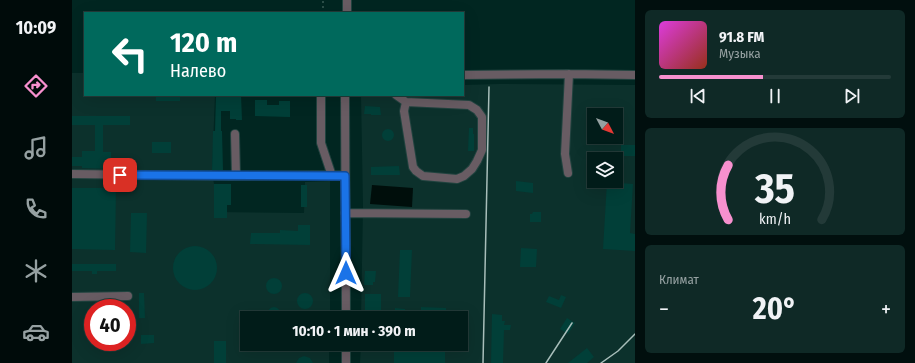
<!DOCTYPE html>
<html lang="ru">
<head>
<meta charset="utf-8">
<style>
	:root { --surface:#011c19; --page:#0f2926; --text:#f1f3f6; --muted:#96a1a2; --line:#233a38; --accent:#f790ce }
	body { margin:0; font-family:"Fira Sans Condensed",sans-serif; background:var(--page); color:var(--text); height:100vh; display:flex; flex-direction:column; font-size:15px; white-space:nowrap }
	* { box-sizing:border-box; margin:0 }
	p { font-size:13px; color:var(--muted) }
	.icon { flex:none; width:22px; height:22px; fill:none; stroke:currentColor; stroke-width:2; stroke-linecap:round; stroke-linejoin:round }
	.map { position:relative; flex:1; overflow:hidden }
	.panel { display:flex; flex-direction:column; gap:10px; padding:10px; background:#010f0e; width:280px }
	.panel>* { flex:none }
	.banner { position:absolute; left:12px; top:12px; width:380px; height:84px; border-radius:0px; box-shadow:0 4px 16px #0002,0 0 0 1px var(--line); background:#00695c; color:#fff; overflow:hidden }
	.needle { width:26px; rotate:131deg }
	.controls { position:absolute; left:515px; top:108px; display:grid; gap:8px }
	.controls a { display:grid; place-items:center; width:36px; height:36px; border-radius:0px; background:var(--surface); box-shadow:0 4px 16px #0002,0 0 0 1px var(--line); font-size:20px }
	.speed { position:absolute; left:12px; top:299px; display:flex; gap:8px; font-size:20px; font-weight:700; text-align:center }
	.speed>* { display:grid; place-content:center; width:52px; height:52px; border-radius:50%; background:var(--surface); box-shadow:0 4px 16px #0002,0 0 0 1px var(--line); line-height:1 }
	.speed .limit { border:6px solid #d22; background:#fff; color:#111 }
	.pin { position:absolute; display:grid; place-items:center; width:34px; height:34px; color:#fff; margin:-17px; border-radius:8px; box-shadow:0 2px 6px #0006 }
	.me { position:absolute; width:44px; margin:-22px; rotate:0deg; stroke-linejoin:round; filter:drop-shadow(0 0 3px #0008) }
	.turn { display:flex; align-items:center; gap:14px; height:84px; padding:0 20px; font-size:18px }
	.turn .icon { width:52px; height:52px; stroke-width:2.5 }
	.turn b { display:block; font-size:28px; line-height:34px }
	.big { font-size:30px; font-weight:700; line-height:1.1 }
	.panel .widget { flex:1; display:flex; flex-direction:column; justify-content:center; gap:6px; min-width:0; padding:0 14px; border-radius:6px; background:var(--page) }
	.panel .dial { align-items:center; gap:0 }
	.dial svg { height:104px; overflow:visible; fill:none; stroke:var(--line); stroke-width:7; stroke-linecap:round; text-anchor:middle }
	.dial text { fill:var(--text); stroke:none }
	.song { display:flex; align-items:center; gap:12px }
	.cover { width:48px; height:48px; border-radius:6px; background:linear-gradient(135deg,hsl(300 70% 55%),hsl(10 70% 35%)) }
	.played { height:4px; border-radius:2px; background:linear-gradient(90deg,var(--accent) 45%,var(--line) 45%) }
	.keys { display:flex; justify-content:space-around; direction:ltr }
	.heat { display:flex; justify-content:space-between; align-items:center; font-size:22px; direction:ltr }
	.trip { position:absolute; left:168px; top:311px; width:228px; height:40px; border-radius:0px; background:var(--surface); box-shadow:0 4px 16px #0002,0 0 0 1px var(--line); font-weight:700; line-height:40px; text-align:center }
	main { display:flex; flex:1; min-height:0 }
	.tabs { display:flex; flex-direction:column; width:72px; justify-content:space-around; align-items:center; background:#000b0a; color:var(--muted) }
	.tabs .icon { width:28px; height:28px }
	.tabs .active { color:var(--accent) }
	.tabs b { font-size:18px; color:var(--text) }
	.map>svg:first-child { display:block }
	.built { fill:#0c312c; fill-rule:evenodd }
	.water { fill:#000e0b }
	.building { fill:#013f38 }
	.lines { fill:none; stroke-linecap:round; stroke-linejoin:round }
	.minor-casing { stroke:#21433f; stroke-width:10 }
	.path { stroke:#587671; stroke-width:1; stroke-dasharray:2 3; stroke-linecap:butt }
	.minor { stroke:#685c63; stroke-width:8 }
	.rail { stroke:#a8beba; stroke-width:1.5 }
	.route-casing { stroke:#114b97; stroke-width:10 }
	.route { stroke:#1a73e8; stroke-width:7 }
</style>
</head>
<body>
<main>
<nav class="tabs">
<b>10:09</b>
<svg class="icon active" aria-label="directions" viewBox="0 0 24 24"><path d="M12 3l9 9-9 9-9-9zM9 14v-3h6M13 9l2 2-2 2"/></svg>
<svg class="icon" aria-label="music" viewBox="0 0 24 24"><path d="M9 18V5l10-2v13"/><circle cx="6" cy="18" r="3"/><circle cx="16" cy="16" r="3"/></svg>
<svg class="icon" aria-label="phone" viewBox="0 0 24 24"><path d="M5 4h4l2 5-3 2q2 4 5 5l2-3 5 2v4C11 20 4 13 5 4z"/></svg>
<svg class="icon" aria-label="climate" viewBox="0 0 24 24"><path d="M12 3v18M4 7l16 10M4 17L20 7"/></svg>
<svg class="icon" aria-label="car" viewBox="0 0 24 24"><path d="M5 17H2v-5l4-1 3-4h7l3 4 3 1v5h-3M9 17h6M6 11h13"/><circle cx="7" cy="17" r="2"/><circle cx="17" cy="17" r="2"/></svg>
</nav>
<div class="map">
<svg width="563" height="363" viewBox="0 0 563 363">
	<rect width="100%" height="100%" fill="#012621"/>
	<!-- built -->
	<path class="built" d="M 0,73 L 13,73 L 13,95 L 143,95 L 140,172 L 142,184 L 142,212 L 232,213 L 233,182 L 258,181 L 258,318 L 175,318 L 175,344 L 257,344 L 257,363 L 0,363 ZM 21,308 L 55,308 L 55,342 L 21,342 Z
		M 427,84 L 563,85 L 563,363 L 288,363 L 289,344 L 389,344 L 389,318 L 289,318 L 291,207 L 289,95 L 391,95 L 391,85 ZM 522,115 L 544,115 L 544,137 L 522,137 ZM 522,159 L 544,159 L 544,181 L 522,181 Z"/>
	<!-- water -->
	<path class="water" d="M 300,185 L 341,188 L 340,207 L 298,204 Z"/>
	<!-- building -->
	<path class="building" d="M 84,95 L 108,95 L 108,101 L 84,101 Z
		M 144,95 L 169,95 L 170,120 L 164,120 L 164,119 L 158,119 L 158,111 L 149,111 L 149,131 L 150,131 L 151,170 L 140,170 L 141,131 L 143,131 Z
		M 183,100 L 195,100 L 195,105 L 207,105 L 207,101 L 218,101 L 218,117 L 183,116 Z
		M 293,106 L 308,107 L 309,115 L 299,115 L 299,114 L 292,114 Z
		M 0,116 L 58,116 L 58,125 L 31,125 L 31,152 L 39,152 L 39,169 L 10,168 L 10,166 L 0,166 L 0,157 L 10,157 L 10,151 L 23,151 L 23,125 L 0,125 Z
		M 397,128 L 401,128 L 401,134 L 402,134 L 402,151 L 396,151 Z
		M310 135a6 6 0 1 1 12 0a6 6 0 1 1-12 0Z
		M 80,142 L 99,142 L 99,153 L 80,153 Z
		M 549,145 L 563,145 L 563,156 L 549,156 Z
		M 327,166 L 328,175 L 299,175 L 299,167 Z
		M 444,181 L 461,183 L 461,193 L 444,191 Z
		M 535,182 L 561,184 L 558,233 L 563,234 L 563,251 L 531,249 Z
		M 142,184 L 159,184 L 159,205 L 155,205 L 155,218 L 142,218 Z
		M 229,185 L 235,185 L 235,207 L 229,207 Z
		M 0,188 L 44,188 L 43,250 L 0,249 Z
		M 461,212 L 469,212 L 469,222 L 458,222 L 458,214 L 460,214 Z
		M 59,213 L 75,213 L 74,253 L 58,252 Z
		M 226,225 L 238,225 L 238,245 L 178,244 L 179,233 L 208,233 L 208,230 L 226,231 Z
		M101 268a22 22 0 1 1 44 0a22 22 0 1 1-44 0Z
		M 449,248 L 465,249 L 464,267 L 448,267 Z
		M 328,250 L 340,250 L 338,297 L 326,297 Z
		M 0,264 L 44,264 L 44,271 L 25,271 L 25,274 L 20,274 L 20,271 L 0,271 Z
		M 293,271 L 304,271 L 303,282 L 301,282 L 301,285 L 292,285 Z
		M194 286a8 8 0 1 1 16 0a8 8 0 1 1-16 0Z
		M225 301a8 8 0 1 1 16 0a8 8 0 1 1-16 0Z
		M 67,293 L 72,293 L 73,318 L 67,318 Z
		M 293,294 L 309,294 L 309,318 L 293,318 Z
		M 489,295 L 494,297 L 489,308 L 474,302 L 477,296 L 487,300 Z
		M196 313a6 6 0 1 1 12 0a6 6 0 1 1-12 0Z
		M 349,307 L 374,308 L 374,318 L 349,318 Z
		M 323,308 L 333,309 L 333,318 L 323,318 Z
		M 420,314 L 430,315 L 430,321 L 433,321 L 432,325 L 439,325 L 438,330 L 432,330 L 431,363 L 419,363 Z
		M 495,318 L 503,323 L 496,334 L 488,329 Z
		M 69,335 L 82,335 L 82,343 L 69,344 Z
		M 142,341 L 154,341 L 154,363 L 142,363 Z
		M 322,344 L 373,344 L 373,363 L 322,363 Z
		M 515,348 L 522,357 L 515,363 L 496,363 Z
		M 232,356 L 238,358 L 241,363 L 224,363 L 227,358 Z"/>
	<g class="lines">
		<defs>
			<path id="minor" d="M 275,13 L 275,0
				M 391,75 L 497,74 L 563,75
				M 249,95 L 249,143 L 260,176
				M 273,95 L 274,318
				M 324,95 L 334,102 L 397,105 L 405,110 L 410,117 L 410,150 L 405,161 L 400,169 L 392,176 L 385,179 L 351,176 L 344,171 L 341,167 L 332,111 L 334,102
				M 163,134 L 164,176
				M 496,173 L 493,154 L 497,74
				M 0,174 L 159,176 L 273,175
				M 273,213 L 394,214
				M 0,297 L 56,296
				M 274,344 L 274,363"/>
		</defs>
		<!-- minor casing -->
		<use href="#minor" class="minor-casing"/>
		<!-- path -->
		<path class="path" d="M 251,13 L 251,0"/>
		<!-- minor -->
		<use href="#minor" class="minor"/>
		<!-- rail -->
		<path class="rail" d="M 411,363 L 417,87
			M 474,363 L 500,323
			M 529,363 L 546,351 L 563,334"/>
	</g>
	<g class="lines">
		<defs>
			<path id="route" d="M 48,175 L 273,176 L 274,273"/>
		</defs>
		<!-- route casing -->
		<use href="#route" class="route-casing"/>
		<!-- route -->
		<use href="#route" class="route"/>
	</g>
</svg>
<div class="controls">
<a><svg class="needle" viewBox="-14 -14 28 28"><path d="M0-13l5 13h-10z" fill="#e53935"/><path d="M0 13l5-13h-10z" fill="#96a1a2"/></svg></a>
<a><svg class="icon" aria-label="layers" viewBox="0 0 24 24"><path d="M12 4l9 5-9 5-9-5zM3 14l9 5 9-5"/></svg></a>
</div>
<div class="speed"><div class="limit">40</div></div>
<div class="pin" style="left:48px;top:175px;background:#d93025"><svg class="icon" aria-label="arrive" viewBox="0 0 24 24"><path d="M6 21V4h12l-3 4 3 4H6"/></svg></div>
<svg class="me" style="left:274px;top:273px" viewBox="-20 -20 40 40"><path d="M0-17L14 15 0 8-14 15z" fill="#1a73e8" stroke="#fff" stroke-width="4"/></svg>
<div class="trip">10:10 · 1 мин · 390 m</div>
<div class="banner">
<div class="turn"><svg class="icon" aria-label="left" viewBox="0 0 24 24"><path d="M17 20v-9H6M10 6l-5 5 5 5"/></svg><div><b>120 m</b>Налево</div></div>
</div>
</div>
<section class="panel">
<div class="widget">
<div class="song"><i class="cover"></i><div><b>91.8 FM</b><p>Музыка</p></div></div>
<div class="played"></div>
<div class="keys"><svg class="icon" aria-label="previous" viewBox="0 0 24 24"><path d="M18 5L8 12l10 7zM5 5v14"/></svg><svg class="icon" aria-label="pause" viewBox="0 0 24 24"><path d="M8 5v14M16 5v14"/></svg><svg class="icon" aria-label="next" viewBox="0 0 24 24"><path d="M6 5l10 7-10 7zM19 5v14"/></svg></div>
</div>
<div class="widget dial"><svg viewBox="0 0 100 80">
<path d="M14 69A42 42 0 1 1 86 69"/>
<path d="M14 69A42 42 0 0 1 14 27" stroke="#f790ce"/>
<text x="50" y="56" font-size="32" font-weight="700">35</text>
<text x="50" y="72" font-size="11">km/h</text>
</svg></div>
<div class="widget"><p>Климат</p>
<div class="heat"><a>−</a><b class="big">20°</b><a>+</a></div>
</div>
</section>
</main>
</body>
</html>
